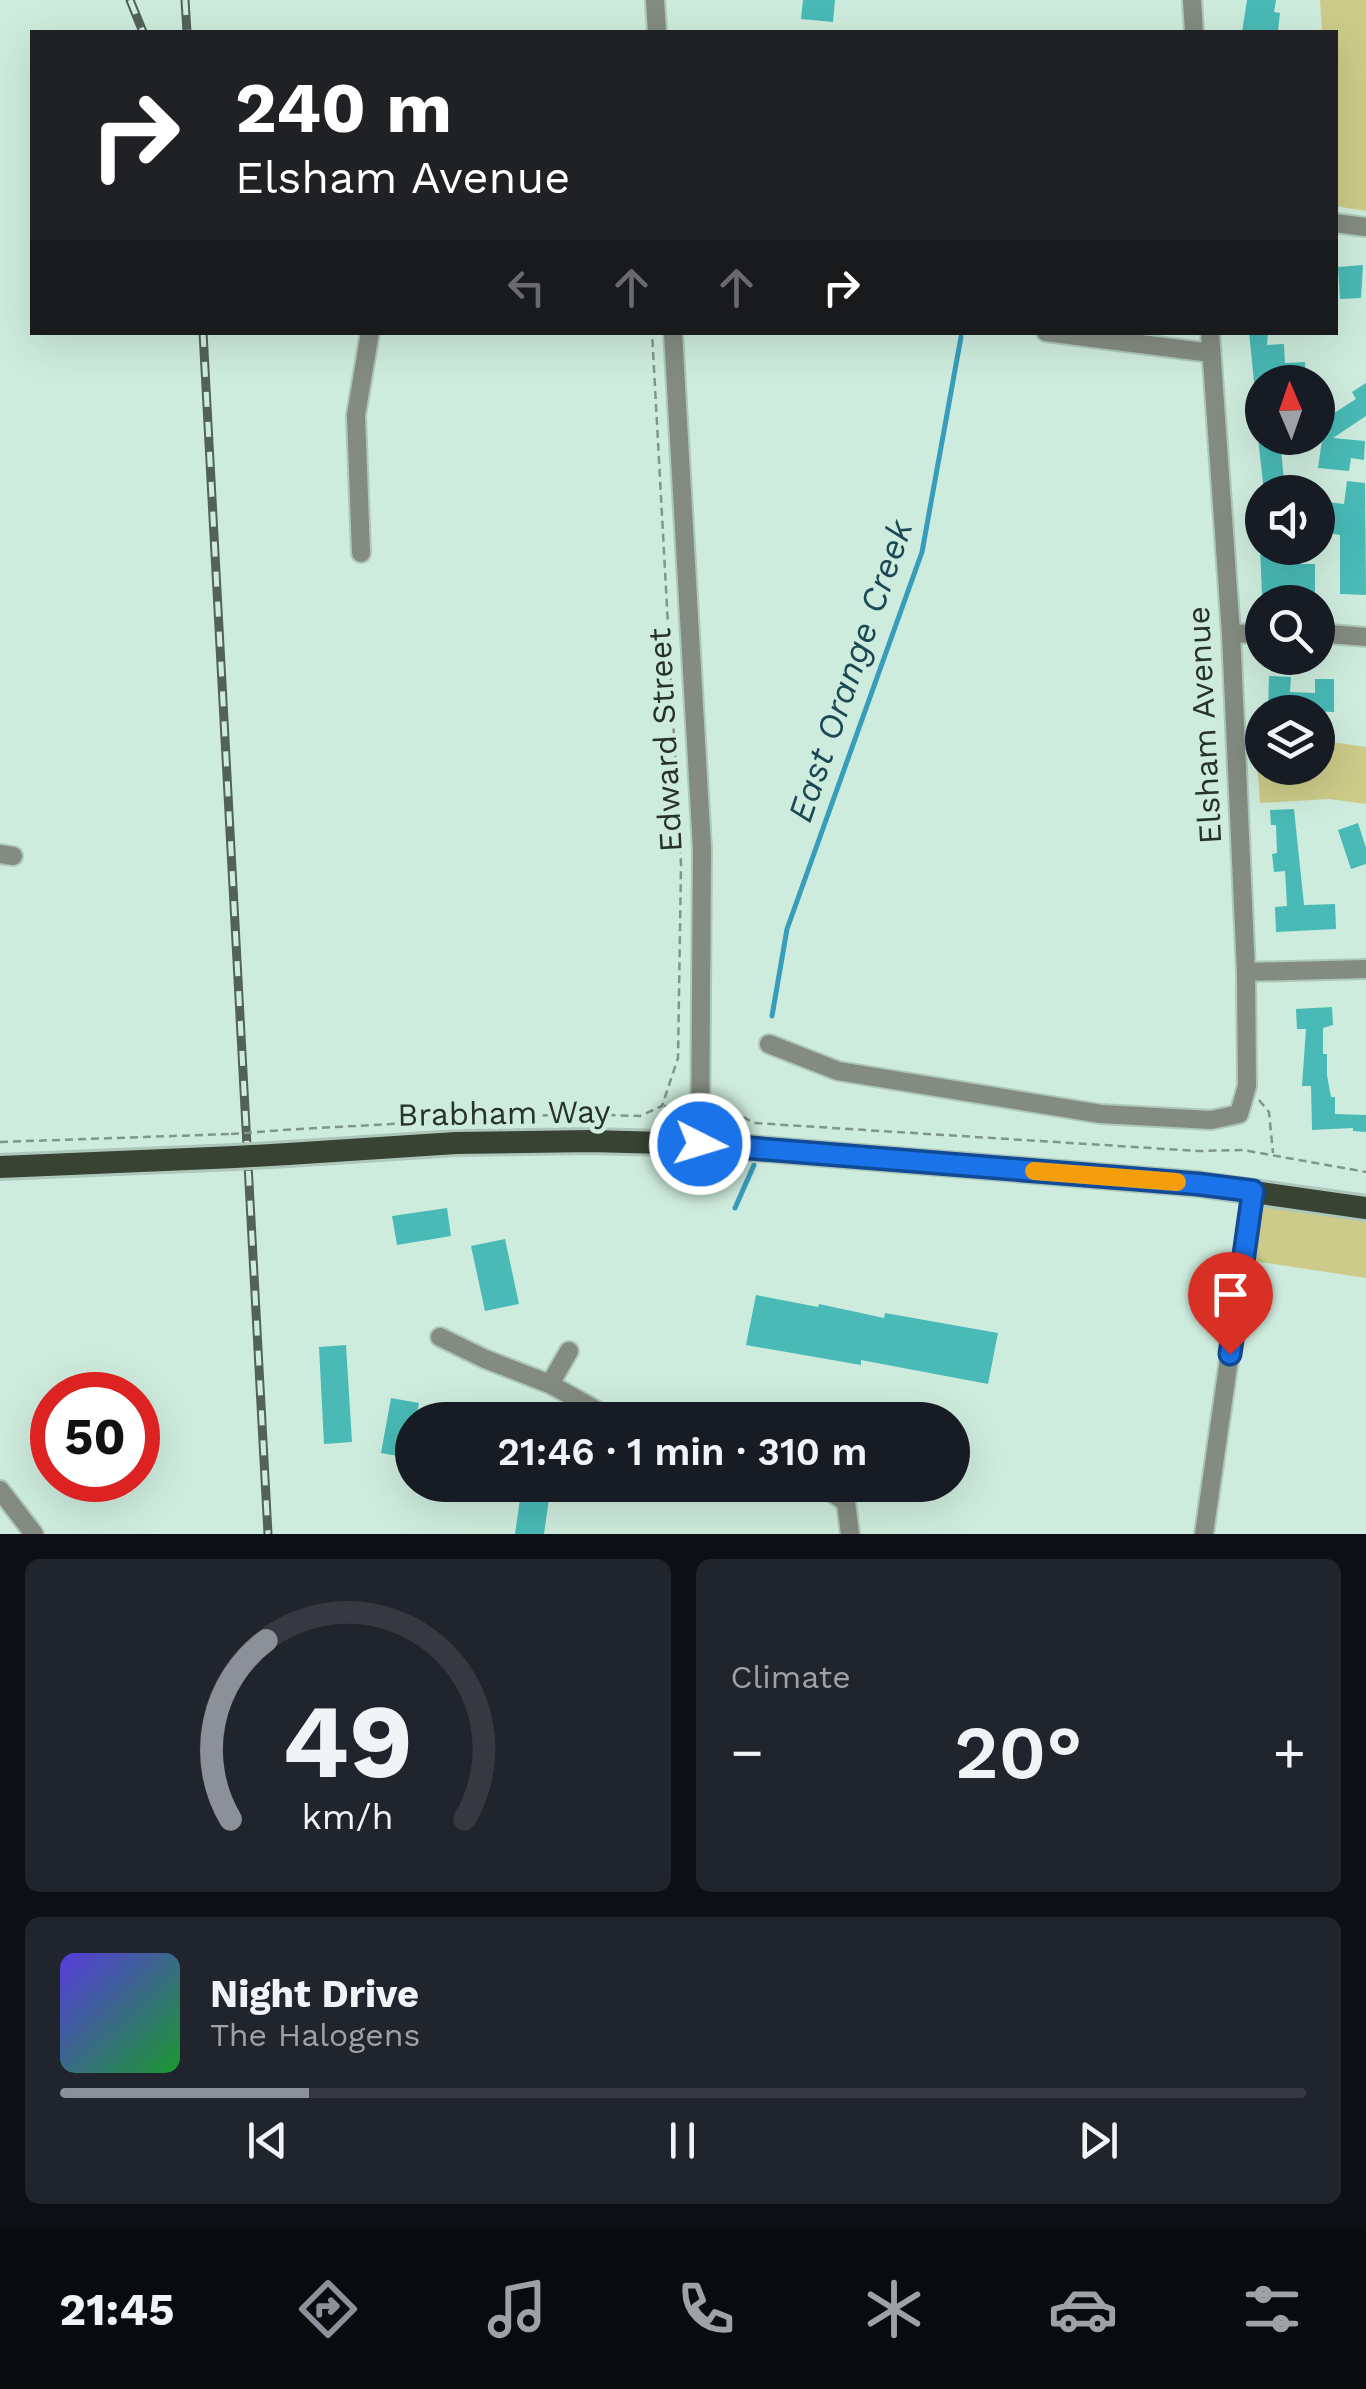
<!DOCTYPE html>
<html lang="en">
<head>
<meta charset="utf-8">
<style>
	:root { --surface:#171b24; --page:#20242c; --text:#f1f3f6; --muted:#9ea1a6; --line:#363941; --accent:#8c9099 }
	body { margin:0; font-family:"Work Sans",sans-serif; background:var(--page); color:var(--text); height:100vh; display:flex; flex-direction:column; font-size:38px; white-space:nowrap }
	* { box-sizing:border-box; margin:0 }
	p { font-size:32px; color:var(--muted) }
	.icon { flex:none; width:55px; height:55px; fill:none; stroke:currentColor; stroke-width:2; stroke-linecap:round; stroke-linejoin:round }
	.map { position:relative; height:1534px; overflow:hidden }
	.drawer { display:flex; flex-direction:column; gap:25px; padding:25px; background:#0d0f14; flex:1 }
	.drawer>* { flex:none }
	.hud { position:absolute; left:30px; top:30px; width:1308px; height:305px; border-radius:0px; box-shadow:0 10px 40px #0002; background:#202124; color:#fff; overflow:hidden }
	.needle { width:65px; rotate:358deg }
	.tools { position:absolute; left:1245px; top:365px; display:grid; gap:20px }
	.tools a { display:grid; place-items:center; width:90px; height:90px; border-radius:50%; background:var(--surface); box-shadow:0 10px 40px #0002; font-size:50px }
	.speed { position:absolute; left:30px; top:1372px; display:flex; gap:20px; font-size:50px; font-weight:700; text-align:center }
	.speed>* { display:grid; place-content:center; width:130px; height:130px; border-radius:50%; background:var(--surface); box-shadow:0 10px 40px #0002; line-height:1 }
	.speed .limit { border:15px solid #d22; background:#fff; color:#111 }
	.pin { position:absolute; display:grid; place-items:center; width:85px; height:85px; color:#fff; margin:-102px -42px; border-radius:50% 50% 50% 0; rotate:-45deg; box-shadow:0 0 10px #0007 }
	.pin .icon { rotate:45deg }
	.me { position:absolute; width:110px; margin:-55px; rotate:95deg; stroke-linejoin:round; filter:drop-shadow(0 0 8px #0008) }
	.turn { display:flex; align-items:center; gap:35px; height:210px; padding:0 40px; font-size:45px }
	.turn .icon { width:130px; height:130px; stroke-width:2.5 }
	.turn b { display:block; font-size:70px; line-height:85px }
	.lanes { display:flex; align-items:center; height:95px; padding:0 40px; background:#0003; justify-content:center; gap:50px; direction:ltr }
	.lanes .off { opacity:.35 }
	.big { font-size:75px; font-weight:600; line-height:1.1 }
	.drawer .widget { flex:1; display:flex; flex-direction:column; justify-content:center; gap:15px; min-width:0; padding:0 35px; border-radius:15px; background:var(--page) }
	.drawer .dial { align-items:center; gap:0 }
	.dial svg { height:260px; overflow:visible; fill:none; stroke:var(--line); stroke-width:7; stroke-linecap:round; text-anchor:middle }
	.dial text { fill:var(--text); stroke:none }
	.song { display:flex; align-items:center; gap:30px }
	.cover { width:120px; height:120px; border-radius:15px; background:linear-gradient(135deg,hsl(250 70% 55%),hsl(130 70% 35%)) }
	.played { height:10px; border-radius:5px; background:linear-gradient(90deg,var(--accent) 20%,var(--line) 20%) }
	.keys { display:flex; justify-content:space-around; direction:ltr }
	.heat { display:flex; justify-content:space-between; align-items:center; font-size:55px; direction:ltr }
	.drawer .tiles { flex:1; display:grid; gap:25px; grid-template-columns:1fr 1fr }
	.widget:last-child { grid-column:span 2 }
	.trip { position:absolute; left:395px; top:1402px; width:575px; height:100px; border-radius:50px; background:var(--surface); box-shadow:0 10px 40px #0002; font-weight:600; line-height:100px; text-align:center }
	.menu { display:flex; height:160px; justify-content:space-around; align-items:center; background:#090b0e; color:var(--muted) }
	.menu .icon { width:70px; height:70px }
	.menu .on { color:var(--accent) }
	.menu b { font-size:45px; color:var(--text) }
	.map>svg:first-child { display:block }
	.green { fill:#cccb89 }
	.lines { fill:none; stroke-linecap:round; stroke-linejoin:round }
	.stream { stroke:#389dba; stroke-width:5 }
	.building { fill:#49bab6 }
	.minor-casing { stroke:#adc7ba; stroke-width:22 }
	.major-casing { stroke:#adc7ba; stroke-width:28 }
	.path { stroke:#81968b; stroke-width:2.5; stroke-dasharray:8 5; stroke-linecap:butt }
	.minor { stroke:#848b81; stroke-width:18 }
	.major { stroke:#384333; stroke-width:22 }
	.rail-casing { stroke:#52625b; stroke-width:9 }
	.rail { stroke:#ceecdd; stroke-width:5; stroke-dasharray:15; stroke-linecap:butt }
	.major-bridge-casing { stroke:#adc7ba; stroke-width:28; stroke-linecap:butt }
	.path-bridge { stroke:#81968b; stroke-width:2.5; stroke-dasharray:8 5; stroke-linecap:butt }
	.major-bridge { stroke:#384333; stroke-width:22 }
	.route-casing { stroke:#114b97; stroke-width:25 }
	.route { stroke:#1a73e8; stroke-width:18 }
	.slow { stroke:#f59e0b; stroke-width:18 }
	.labels { text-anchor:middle; stroke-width:9; stroke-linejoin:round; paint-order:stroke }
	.street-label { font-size:32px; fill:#27322d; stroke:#ceecdd }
	.water-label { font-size:35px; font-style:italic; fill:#1c4855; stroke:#ceecdd }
</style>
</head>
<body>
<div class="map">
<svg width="1366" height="1534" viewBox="0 0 1366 1534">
	<rect width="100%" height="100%" fill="#ceecdd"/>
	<!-- green -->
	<path class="green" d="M 1320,0 L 1366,0 L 1366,211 L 1335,206 L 1335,32 L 1322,32 Z
		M 1255,731 L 1262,732 L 1262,768 L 1318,768 L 1318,740 L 1366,747 L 1366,804 L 1329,799 L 1260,803 Z
		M 1263,1204 L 1366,1220 L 1366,1278 L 1254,1261 Z"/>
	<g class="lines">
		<!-- stream -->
		<path class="stream" d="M 772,1016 L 787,929 L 922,552 L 961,337
			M 735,1208 L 754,1165"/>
	</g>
	<!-- building -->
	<path class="building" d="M 803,0 L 835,0 L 833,22 L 801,19 Z
		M 1247,0 L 1276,0 L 1274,12 L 1280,13 L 1278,30 L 1242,32 Z
		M 1363,265 L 1361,298 L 1340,299 L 1338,267 Z
		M 1249,332 L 1268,332 L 1267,345 L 1284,344 L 1285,363 L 1305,362 L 1306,376 L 1289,377 L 1289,382 L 1254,382 Z
		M 1366,383 L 1366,416 L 1333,438 L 1365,441 L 1364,460 L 1351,458 L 1349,471 L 1318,468 L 1326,412 L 1331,415 L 1356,399 L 1352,392 Z
		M 1258,438 L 1280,438 L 1285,492 L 1264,492 Z
		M 1347,481 L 1365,483 L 1366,595 L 1340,594 L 1340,535 L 1321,532 L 1327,502 L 1344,504 Z
		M 1260,548 L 1290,548 L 1291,564 L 1315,564 L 1315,592 L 1300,595 L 1300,598 L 1262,595 Z
		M 1269,676 L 1291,677 L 1290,692 L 1315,693 L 1315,679 L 1334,679 L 1334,712 L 1268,710 Z
		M 1294,809 L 1304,905 L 1335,904 L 1336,929 L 1276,932 L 1275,907 L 1287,906 L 1285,871 L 1274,872 L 1272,854 L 1277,853 L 1276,825 L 1271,825 L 1270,810 Z
		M 1358,823 L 1366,848 L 1366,864 L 1351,869 L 1338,830 Z
		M 1332,1007 L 1333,1025 L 1323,1028 L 1323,1054 L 1327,1054 L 1327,1075 L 1331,1097 L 1335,1097 L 1335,1114 L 1366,1115 L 1366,1132 L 1353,1131 L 1353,1128 L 1312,1130 L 1311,1086 L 1302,1086 L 1306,1029 L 1297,1029 L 1296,1009 Z
		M 447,1208 L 451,1236 L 397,1245 L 392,1216 Z
		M 505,1239 L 519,1304 L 485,1311 L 471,1246 Z
		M 756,1295 L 818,1307 L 819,1304 L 884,1318 L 885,1313 L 998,1333 L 988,1384 L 861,1360 L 861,1365 L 746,1345 Z
		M 346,1345 L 352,1442 L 324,1444 L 319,1347 Z
		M 391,1398 L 419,1403 L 416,1420 L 412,1420 L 409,1458 L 381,1453 Z
		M 522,1485 L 551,1485 L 544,1534 L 515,1534 Z"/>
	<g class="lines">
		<defs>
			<path id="minor" d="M 655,0 L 657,32
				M 1192,0 L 1194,32
				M 1335,223 L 1366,227
				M 673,332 L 702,849 L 700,1144
				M 1046,332 L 1211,353
				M 361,553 L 356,415 L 370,332
				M 1318,633 L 1366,637
				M 1231,634 L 1262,633
				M 0,854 L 13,856
				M 1246,972 L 1366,969
				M 769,1044 L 838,1071 L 1101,1114 L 1211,1120 L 1239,1114 L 1247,1086 L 1246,972 L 1231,634 L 1210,332
				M 440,1337 L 485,1359 L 550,1384 L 614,1420
				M 550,1384 L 569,1351
				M 798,1485 L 825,1488 L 846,1502 L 850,1534
				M 0,1490 L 34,1534
				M 1204,1534 L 1253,1191"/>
			<path id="major" d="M 288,1154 L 456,1143 L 591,1141 L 700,1144 L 1198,1184 L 1366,1208
				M 0,1167 L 235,1157"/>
		</defs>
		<!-- minor casing -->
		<use href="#minor" class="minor-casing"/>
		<!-- major casing -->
		<use href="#major" class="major-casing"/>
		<!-- path -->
		<path class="path" d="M 1259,1100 L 1269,1112 L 1273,1153
			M 664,1106 L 686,1107
			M 719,1109 L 729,1109 L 754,1123 L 1198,1151 L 1243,1150 L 1366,1172
			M 283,1130 L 568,1114 L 640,1116 L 662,1106 L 678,1058 L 681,864 L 652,332
			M 0,1142 L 231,1134"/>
		<!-- minor -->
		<use href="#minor" class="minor"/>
		<!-- major -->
		<use href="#major" class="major"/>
		<defs>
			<path id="rail" d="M 130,0 L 143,32
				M 185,0 L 187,32
				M 203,332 L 268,1534"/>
		</defs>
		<!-- rail casing -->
		<use href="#rail" class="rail-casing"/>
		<!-- rail -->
		<use href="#rail" class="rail"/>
		<defs>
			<path id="major-bridge" d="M 235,1157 L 288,1154"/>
		</defs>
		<!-- major-bridge casing -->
		<use href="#major-bridge" class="major-bridge-casing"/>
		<!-- path-bridge -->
		<path class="path-bridge" d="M 231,1134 L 283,1130"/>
		<!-- major-bridge -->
		<use href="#major-bridge" class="major-bridge"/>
	</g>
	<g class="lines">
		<defs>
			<path id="route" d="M 700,1144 L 1198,1184 L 1253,1191 L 1230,1354"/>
		</defs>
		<!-- route casing -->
		<use href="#route" class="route-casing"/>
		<!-- route -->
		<use href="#route" class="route"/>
		<!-- slow -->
		<path class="slow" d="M 1034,1171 L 1177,1182"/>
	</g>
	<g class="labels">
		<!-- street labels -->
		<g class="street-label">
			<text transform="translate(1204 725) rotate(-93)" y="11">Elsham Avenue</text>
			<text transform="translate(665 740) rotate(-93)" y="11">Edward Street</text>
			<text transform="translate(504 1113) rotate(-1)" y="11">Brabham Way</text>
		</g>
		<!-- water labels -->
		<g class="water-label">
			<text transform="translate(850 671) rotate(-71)" y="12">East Orange Creek</text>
		</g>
	</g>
</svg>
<div class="tools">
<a><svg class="needle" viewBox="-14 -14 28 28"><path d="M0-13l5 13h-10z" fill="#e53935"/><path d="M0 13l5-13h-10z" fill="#9ea1a6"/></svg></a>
<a><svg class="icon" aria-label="sound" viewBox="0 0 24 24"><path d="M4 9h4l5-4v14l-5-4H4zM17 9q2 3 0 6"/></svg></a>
<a><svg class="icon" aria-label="search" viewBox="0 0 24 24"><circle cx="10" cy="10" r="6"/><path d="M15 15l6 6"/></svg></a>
<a><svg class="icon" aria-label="layers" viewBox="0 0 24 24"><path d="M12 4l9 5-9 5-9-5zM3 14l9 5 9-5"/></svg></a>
</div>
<div class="speed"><div class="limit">50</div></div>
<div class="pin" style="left:1230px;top:1354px;background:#d93025"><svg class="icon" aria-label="arrive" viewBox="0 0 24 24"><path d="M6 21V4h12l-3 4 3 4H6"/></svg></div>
<svg class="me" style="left:700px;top:1144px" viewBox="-20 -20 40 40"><circle r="17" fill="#1a73e8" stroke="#fff" stroke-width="3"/><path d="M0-11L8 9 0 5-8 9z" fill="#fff"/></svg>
<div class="trip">21:46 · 1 min · 310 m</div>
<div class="hud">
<div class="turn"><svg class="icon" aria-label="right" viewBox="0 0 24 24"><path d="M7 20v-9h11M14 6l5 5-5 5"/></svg><div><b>240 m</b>Elsham Avenue</div></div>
<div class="lanes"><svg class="icon off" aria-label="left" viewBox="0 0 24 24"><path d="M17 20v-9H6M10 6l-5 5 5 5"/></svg><svg class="icon off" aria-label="ahead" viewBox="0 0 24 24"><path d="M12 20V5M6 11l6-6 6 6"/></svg><svg class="icon off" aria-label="ahead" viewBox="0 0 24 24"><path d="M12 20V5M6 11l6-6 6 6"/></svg><svg class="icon" aria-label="right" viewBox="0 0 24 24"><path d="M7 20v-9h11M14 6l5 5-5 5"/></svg></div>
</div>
</div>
<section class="drawer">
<div class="tiles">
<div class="widget dial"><svg viewBox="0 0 100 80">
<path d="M14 69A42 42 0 1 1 86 69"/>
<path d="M14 69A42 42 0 0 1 25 14" stroke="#8c9099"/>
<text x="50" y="56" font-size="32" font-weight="700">49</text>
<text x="50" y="72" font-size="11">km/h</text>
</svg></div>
<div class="widget"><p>Climate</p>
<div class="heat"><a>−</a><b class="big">20°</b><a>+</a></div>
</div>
<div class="widget">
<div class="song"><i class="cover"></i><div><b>Night Drive</b><p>The Halogens</p></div></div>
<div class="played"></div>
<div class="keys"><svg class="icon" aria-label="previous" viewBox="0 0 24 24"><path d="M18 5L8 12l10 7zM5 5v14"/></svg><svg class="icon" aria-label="pause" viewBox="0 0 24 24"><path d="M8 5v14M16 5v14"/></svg><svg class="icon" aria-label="next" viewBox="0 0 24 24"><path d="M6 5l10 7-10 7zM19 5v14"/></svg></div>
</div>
</div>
</section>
<nav class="menu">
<b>21:45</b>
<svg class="icon on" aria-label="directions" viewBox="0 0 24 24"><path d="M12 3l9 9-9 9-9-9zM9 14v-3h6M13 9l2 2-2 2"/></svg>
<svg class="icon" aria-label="music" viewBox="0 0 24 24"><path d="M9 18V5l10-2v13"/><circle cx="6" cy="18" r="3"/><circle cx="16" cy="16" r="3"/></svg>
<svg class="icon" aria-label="phone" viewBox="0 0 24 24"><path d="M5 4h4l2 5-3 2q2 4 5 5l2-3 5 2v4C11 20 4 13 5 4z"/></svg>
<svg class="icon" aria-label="climate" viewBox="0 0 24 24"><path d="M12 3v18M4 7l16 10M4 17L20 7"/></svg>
<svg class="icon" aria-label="car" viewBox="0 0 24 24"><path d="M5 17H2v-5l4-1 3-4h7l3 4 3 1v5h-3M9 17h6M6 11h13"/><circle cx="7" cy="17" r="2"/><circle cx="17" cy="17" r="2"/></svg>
<svg class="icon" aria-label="filters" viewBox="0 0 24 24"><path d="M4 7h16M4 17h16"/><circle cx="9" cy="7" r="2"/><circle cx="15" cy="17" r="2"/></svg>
</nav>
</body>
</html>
